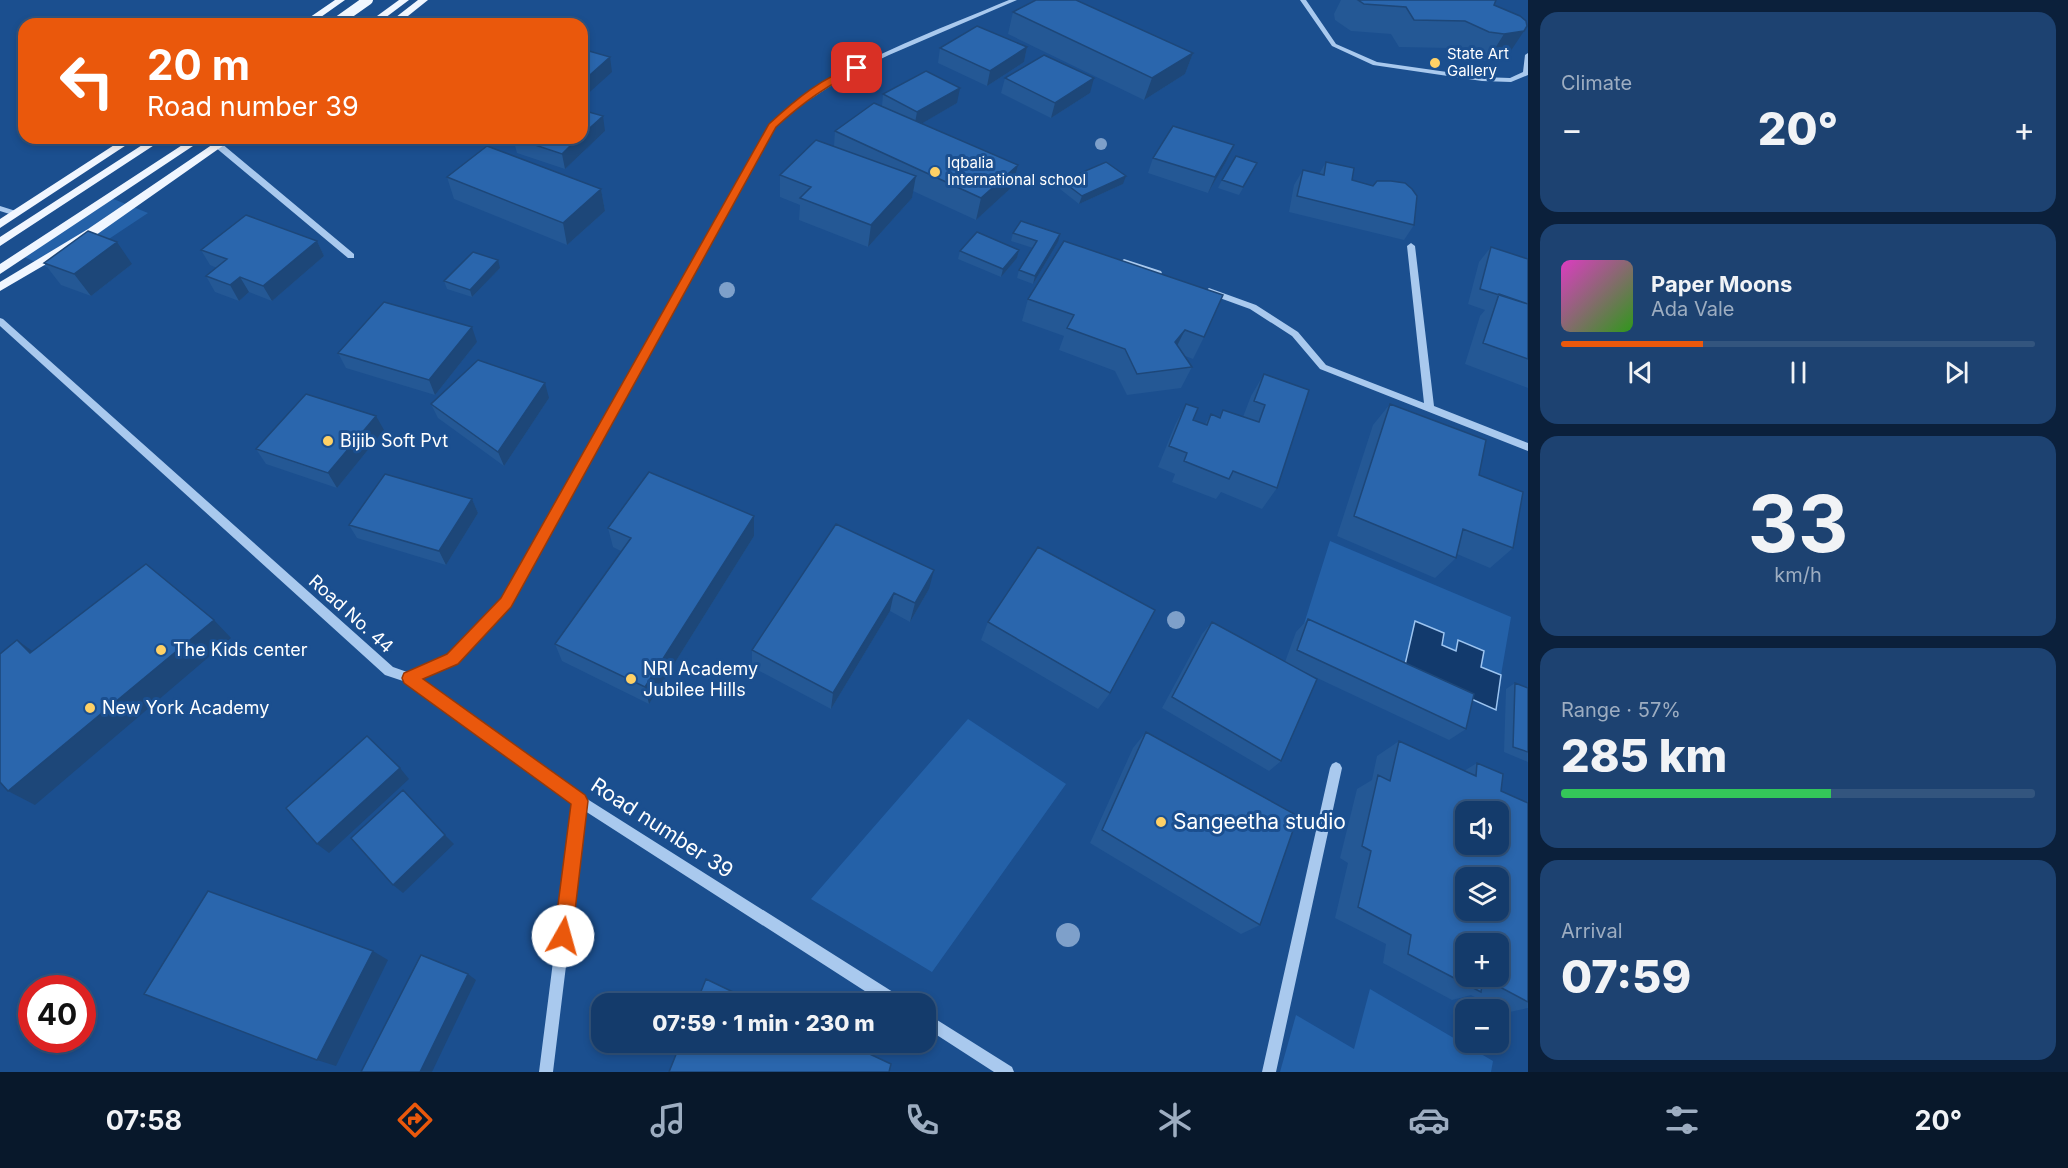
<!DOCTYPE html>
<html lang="en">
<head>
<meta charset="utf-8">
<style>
	:root { --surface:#143b6b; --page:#1d4271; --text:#f1f3f6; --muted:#9dadc1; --line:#33557e; --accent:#ea580c }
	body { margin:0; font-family:Inter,sans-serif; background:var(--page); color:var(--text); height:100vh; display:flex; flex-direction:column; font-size:22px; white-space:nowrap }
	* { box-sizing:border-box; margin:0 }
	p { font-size:20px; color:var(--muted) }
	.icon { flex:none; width:33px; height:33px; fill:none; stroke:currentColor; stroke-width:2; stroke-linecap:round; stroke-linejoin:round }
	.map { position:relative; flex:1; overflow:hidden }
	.details { display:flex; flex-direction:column; gap:12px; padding:12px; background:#0b203b; width:540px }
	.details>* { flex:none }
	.guide { position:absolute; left:18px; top:18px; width:570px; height:126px; border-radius:18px; box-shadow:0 3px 9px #0003,0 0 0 2px var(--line); background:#ea580c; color:#fff; overflow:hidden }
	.fabs { position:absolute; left:1455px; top:801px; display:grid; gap:12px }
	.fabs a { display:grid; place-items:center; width:54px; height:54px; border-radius:12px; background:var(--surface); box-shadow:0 3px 9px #0003,0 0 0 2px var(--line); font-size:30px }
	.speed { position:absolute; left:18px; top:975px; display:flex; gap:12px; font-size:30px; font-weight:700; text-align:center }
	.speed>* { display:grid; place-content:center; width:78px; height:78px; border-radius:50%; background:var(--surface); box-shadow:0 3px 9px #0003,0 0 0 2px var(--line); line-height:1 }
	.speed .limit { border:9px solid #d22; background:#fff; color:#111 }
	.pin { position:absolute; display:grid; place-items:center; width:51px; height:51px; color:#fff; margin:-26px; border-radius:12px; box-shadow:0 3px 9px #0006 }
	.me { position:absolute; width:66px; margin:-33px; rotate:7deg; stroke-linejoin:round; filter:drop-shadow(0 0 4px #0008) }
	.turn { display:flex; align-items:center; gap:21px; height:126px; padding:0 30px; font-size:27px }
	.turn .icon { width:78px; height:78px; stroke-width:2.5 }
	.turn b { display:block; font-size:42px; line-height:51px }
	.big { font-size:45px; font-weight:800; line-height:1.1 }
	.details .widget { flex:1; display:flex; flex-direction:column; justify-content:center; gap:9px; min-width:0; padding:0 21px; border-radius:18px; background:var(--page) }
	.details .dial { align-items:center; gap:0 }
	.dial b { font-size:78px; line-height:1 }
	.song { display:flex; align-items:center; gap:18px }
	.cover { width:72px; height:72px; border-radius:9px; background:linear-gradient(135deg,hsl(310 70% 55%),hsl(110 70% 35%)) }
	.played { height:6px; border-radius:3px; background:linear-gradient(90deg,var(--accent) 30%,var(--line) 30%) }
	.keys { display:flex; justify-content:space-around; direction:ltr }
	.heat { display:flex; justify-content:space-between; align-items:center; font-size:33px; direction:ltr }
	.charge { height:9px; border-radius:4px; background:linear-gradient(90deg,#34c759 57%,var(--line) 0) }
	.trip { position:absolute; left:591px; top:993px; width:345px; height:60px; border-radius:18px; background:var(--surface); box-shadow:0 3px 9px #0003,0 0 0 2px var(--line); font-weight:800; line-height:60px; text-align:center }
	.tab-bar { display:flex; height:96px; justify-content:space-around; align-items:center; background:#08182b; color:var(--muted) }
	.tab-bar .icon { width:42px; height:42px }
	.tab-bar .on { color:var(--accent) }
	.tab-bar b { font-size:27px; color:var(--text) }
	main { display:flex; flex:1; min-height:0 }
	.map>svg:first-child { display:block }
	.green { fill:#2461a8 }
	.water { fill:#123a6d; stroke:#9cc4f0; stroke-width:1.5 }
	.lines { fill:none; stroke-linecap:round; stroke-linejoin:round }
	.minor { fill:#a9c9ee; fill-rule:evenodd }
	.major { fill:#f0f6ff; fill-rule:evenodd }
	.major-bridge { stroke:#f0f6ff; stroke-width:10 }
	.tree { fill:#7ea0ca }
	.wall { fill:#245895 }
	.shaded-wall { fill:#1d4779 }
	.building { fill:#2a66ad; stroke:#1d4779; stroke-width:1.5; fill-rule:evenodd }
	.route { fill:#ea580c; stroke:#983908; stroke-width:1.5 }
	.poi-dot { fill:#ffd166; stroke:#1b4f8f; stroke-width:2 }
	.labels { text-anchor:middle; stroke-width:6; stroke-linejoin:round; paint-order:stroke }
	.far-poi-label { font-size:15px; fill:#fff; stroke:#1b4f8f; text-anchor:start }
	.poi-label { font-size:18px; fill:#fff; stroke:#1b4f8f; text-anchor:start }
	.street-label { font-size:18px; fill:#fff; stroke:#1b4f8f }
	.near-poi-label { font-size:21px; fill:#fff; stroke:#1b4f8f; text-anchor:start }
	.near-street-label { font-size:21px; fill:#fff; stroke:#1b4f8f }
</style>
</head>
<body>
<main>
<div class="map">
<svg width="1528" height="1072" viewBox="0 0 1528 1072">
	<rect width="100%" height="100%" fill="#1b4f8f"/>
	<!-- green -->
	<path class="green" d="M 111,198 L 148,213 L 59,272 L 24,257 Z
		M 1330,541 L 1511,617 L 1501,675 L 1481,667 L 1458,640 L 1456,651 L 1442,645 L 1415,621 L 1404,669 L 1304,624 Z
		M 968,719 L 1066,784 L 932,972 L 811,899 Z
		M 1370,989 L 1493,1061 L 1491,1072 L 1280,1072 L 1296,1015 L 1354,1049 Z"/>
	<!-- water -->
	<path class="water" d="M 1415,621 L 1444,633 L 1442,645 L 1456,651 L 1458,640 L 1484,651 L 1481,667 L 1501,675 L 1496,710 L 1404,669 Z"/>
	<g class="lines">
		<!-- minor -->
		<path class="minor" d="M 1009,0 L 1017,0 L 889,55 L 858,70 L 829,87 L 800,106 L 775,127 L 510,605 L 456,663 L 420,679 L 584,797 L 904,999 L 906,1004 L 885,1004 L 585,811 L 553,1072 L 539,1072 L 573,804 L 406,682 L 385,675 L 0,326 L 0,318 L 3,319 L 393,667 L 410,673 L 448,655 L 502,599 L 769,124 C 787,110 805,95 825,84 C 883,49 947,26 1009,0 Z
			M 1300,0 L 1306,0 L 1336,44 L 1377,62 L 1482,77 L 1510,78 L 1523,72 L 1525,55 L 1528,53 L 1528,75 L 1511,82 L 1482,81 L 1373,65 L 1332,46 Z
			M 215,143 L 221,143 L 354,254 L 354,258 L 348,258 L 215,147 Z
			M 0,206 L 19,212 L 20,214 L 16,216 L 0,211 Z
			M 1411,243 L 1415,246 L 1434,406 L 1528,443 L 1528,451 L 1320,369 L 1292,336 L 1250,309 L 1206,293 L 1205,291 L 1209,288 L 1256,305 L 1298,332 L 1326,365 L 1424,403 L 1407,246 Z
			M 1124,259 L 1161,271 L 1162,273 L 1158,276 L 1121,264 L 1120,262 Z
			M 1336,762 L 1340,764 L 1342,768 L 1276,1072 L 1262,1072 L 1330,768 L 1332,764 Z
			M 926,1013 L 1012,1067 L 1014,1072 L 994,1072 L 926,1028 Z"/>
		<!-- major -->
		<path class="major" d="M 335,0 L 345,0 L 311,24 L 300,24 Z
			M 399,0 L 409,0 L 377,24 L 366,24 Z
			M 418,0 L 428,0 L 398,24 L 387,24 Z
			M 125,138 L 137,138 L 0,228 L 0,219 Z
			M 153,138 L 165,138 L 0,246 L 0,237 Z
			M 193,138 L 205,138 L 0,274 L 0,264 Z
			M 222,138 L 234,138 L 96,235 L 0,291 L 0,282 L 88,229 Z"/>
		<!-- major-bridge -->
		<path class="major-bridge" d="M 334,24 L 368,0"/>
	</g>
	<!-- trees -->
	<g class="tree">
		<circle cx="1101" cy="144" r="6"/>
		<circle cx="727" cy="290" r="8"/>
		<circle cx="1176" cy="620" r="9"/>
		<circle cx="1068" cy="935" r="12"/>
	</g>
	<!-- wall -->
	<path class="wall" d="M 1341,0 L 1496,0 L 1494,5 L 1520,16 L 1506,58 L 1487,61 L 1472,59 L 1449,48 L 1399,47 L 1391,34 L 1351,31 L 1335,20 L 1334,14 Z
		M 1013,12 L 1193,53 L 1185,74 L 1144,100 L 1008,34 Z
		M 1027,47 L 1024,62 L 987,86 L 938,63 L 940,48 Z
		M 1005,78 L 1090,93 L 1051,118 L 1001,93 Z
		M 883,94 L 957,103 L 922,123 L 1012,187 L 976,220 L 913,191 L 912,198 L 868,247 L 799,220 L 800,205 L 780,197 L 780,175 L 834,146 L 835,131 L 882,106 Z
		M 605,131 L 565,169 L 517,153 L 513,138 Z
		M 1234,145 L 1227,160 L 1208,193 L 1148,173 L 1153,158 Z
		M 1326,162 L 1352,180 L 1373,186 L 1414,225 L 1404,240 L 1289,212 L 1294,185 L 1303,170 L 1319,174 Z
		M 1257,163 L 1239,195 L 1218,188 L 1222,180 Z
		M 447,177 L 601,189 L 605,211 L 567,245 L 454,199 Z
		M 1062,181 L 1123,184 L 1079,204 L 1060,189 Z
		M 1013,233 L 1058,242 L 1033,284 L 1017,278 L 1019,270 L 1033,248 L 1011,241 Z
		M 317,241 L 324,256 L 272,301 L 249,292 L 239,301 L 215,292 L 206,276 L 217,268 L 210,265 L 201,250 Z
		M 1064,241 L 1204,337 L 1193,359 L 1185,356 L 1192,367 L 1181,388 L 1127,395 L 1115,371 L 1059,350 L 1064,336 L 1022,321 L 1028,299 Z
		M 1491,247 L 1528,259 L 1528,388 L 1465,364 L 1480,316 L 1485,310 L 1468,304 L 1479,262 Z
		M 1019,250 L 1017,258 L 1001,277 L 958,259 L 960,251 Z
		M 44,263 L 132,264 L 91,296 L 61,285 Z
		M 500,268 L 472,297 L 447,289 L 444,281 Z
		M 477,342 L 435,395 L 346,368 L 338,353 Z
		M 1264,374 L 1277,488 L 1262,509 L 1221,492 L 1216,499 L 1172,482 L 1175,474 L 1158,467 L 1175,425 L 1186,404 L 1193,420 L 1205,424 L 1211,414 L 1219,417 L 1223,410 L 1243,417 L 1251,396 Z
		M 549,398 L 504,466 L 438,418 L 431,404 Z
		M 1390,404 L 1479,475 L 1513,548 L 1490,568 L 1457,554 L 1456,558 L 1435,578 L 1337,536 L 1373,425 Z
		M 384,430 L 337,488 L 266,464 L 256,449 Z
		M 472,499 L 478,513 L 446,565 L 357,538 L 349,525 Z
		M 754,516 L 754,536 L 649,704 L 562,661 L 555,644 L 621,551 L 613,547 L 608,528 Z
		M 836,524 L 929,589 L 910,622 L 890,611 L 831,709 L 752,667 L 752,650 Z
		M 1308,619 L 1466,729 L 1449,740 L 1298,669 L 1281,761 L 1269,771 L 1162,708 L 1202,634 L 1212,622 L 1285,662 L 1296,632 Z
		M 988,622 L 1110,693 L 1098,709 L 981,640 Z
		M 1515,683 L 1528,688 L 1528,762 L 1504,752 L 1506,689 Z
		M 1146,732 L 1260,925 L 1241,934 L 1090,843 L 1133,748 Z
		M 1399,741 L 1464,771 L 1477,763 L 1501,791 L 1528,803 L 1528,1008 L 1505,1013 L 1471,995 L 1452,1000 L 1383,963 L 1386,944 L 1335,918 L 1348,863 L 1340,858 L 1357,789 L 1372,780 L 1377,756 Z"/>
	<!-- shaded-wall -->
	<path class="shaded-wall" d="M 1524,31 L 1506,58 L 1487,61 L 1504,34 Z
		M 1027,47 L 1024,62 L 987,86 L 990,71 Z
		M 1193,53 L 1185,74 L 1144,100 L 1152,78 Z
		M 610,57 L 612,72 L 582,99 L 582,82 Z
		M 1094,78 L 1090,93 L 1051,118 L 1055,103 Z
		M 960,88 L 957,103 L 914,128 L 917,112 Z
		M 603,116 L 605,131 L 565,169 L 562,154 L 578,138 L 582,138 L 582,135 Z
		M 1234,145 L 1227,160 L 1208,193 L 1215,177 Z
		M 1018,165 L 1012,187 L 976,220 L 981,198 Z
		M 916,176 L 912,198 L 868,247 L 871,225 Z
		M 1126,176 L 1123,184 L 1079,204 L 1082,196 Z
		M 601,189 L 605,211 L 567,245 L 563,223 Z
		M 1060,234 L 1058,242 L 1033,284 L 1035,276 Z
		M 317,241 L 324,256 L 272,301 L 263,286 Z
		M 117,242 L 132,264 L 91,296 L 74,274 Z
		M 1019,250 L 1017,258 L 1001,277 L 1003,269 Z
		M 498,260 L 500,268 L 472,297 L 470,290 Z
		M 240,277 L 249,292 L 239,301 L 230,285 Z
		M 472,327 L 477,342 L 435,395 L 429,380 Z
		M 1185,330 L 1174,352 L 1175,342 Z
		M 545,383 L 549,398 L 504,466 L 498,452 Z
		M 376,416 L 384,430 L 337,488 L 328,473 Z
		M 472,499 L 478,513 L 446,565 L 439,551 Z
		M 754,516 L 754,536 L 649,704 L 645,687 Z
		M 934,570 L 929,589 L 910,622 L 915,603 Z
		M 894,593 L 890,611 L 831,709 L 833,693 Z
		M 214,620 L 231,638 L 35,805 L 8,791 Z
		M 17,640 L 42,658 L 30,653 Z
		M 400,768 L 409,779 L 329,853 L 317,844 Z
		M 445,835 L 454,844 L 403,893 L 393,885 Z
		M 373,951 L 388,960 L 336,1066 L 317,1060 Z
		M 468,974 L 476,980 L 432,1072 L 420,1072 Z"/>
	<!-- building -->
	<path class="building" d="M 1036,0 L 1076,0 L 1193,53 L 1152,78 L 1013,12 Z
		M 1358,0 L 1496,0 L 1494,5 L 1520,16 L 1526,21 L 1527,26 L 1524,31 L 1504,34 L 1489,32 L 1465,21 L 1414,20 L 1406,7 L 1364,4 Z
		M 977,26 L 1027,47 L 990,71 L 940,48 Z
		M 582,49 L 610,57 L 582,82 Z
		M 1044,55 L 1094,78 L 1055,103 L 1005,78 Z
		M 926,71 L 960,88 L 917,112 L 883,94 Z
		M 874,103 L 1018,165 L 981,198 L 835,131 Z
		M 582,110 L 603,116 L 582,135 Z
		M 1173,126 L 1234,145 L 1215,177 L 1153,158 Z
		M 514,138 L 578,138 L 562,154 Z
		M 816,140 L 916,176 L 871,225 L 800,198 L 811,187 L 780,175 Z
		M 487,146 L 601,189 L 563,223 L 447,177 Z
		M 1236,156 L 1257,163 L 1243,187 L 1222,180 Z
		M 1106,162 L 1126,176 L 1082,196 L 1062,181 Z
		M 1326,162 L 1354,168 L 1352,180 L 1373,186 L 1377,181 L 1391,181 L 1405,183 L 1412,189 L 1417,196 L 1414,225 L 1297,196 L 1303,170 L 1324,175 Z
		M 246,215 L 317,241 L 263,286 L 240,277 L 230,285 L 206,276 L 227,259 L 201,250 Z
		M 1021,221 L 1060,234 L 1035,276 L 1019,270 L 1037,241 L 1013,233 Z
		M 88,231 L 117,242 L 74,274 L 44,263 Z
		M 977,232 L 1019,250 L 1003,269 L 960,251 Z
		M 1064,241 L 1223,295 L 1204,337 L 1185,330 L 1175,342 L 1192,367 L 1137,374 L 1125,349 L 1067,328 L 1074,315 L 1028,299 Z
		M 1491,247 L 1528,259 L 1528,304 L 1480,289 Z
		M 473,252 L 498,260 L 470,290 L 444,281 Z
		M 1499,294 L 1528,304 L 1528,359 L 1483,343 Z
		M 384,302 L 472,327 L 429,380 L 338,353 Z
		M 478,360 L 545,383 L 498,452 L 431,404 Z
		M 1264,374 L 1309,390 L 1277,488 L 1233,471 L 1229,479 L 1184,461 L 1187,453 L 1169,446 L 1186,404 L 1198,408 L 1193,420 L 1207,425 L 1211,414 L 1220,418 L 1223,410 L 1259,422 L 1265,405 L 1254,401 Z
		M 306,394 L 376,416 L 328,473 L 256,449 Z
		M 1390,404 L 1486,440 L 1479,475 L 1523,492 L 1513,548 L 1463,529 L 1456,558 L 1354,516 Z
		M 649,472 L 754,516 L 645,687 L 555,644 L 631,538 L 608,528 Z
		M 385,474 L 472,499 L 439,551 L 349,525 Z
		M 836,524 L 934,570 L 915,603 L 894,593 L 833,693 L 752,650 Z
		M 1038,547 L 1155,610 L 1110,693 L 988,622 Z
		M 146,564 L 214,620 L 8,791 L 0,782 L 0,654 L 17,640 L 30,653 Z
		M 1308,619 L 1474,694 L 1466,729 L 1297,650 Z
		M 1212,622 L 1317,679 L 1281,761 L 1172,697 Z
		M 1515,683 L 1528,688 L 1528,752 L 1513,747 Z
		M 1146,732 L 1298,816 L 1260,925 L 1102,830 Z
		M 367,736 L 400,768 L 317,844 L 286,808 Z
		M 1399,741 L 1476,776 L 1477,763 L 1503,774 L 1501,791 L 1528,803 L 1528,1002 L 1483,978 L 1481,992 L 1408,954 L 1411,935 L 1358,907 L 1371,851 L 1362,846 L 1378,775 L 1390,781 ZM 1466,812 L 1498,812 L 1498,844 L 1466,844 ZM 1466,878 L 1498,878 L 1498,910 L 1466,910 ZM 1466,944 L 1498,944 L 1498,976 L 1466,976 Z
		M 403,790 L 445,835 L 393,885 L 351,838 Z
		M 208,891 L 373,951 L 317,1060 L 144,994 Z
		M 421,955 L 468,974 L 420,1072 L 361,1072 Z
		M 706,979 L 758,1004 L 696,1004 Z
		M 681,1042 L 844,1042 L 891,1064 L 889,1072 L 669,1072 Z"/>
	<!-- route -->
	<path class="route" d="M 857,66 L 860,66 L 860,70 C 828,84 801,104 776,127 L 511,607 L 458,664 L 423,679 L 585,795 L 588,801 L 572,936 L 569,943 L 563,945 L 557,943 L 554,936 L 571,804 L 404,683 L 402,678 L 404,673 L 447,654 L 501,598 L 769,124 C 794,101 823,76 857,66 Z"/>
	<!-- markers -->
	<g class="poi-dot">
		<circle cx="1435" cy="63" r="6"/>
		<circle cx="935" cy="172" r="6"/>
		<circle cx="328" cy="441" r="6"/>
		<circle cx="161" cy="650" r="6"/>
		<circle cx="631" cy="679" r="6"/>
		<circle cx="90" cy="708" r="6"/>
		<circle cx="1161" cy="822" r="6"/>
	</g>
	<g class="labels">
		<!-- far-poi labels -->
		<g class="far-poi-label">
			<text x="1447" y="59">State Art<tspan x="1447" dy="17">Gallery</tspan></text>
			<text x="947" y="168">Iqbalia<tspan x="947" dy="17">International school</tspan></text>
		</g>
		<!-- poi labels -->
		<g class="poi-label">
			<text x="340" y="447">Bijib Soft Pvt</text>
			<text x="173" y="656">The Kids center</text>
			<text x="643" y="675">NRI Academy<tspan x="643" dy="21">Jubilee Hills</tspan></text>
			<text x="102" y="714">New York Academy</text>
		</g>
		<!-- street labels -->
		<g class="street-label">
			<text transform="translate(351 614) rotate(42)" y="6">Road No. 44</text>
		</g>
		<!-- near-poi labels -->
		<g class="near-poi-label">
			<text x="1173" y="829">Sangeetha studio</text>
		</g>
		<!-- near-street labels -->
		<g class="near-street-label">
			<text transform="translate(662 828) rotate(33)" y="7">Road number 39</text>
		</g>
	</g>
</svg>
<div class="fabs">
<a><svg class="icon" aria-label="sound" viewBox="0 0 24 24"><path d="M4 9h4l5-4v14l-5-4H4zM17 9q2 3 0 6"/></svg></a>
<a><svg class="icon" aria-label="layers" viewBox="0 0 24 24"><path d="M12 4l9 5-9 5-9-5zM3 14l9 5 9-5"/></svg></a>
<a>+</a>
<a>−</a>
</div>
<div class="speed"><div class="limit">40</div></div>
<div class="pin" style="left:857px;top:68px;background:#d93025"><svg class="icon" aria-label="arrive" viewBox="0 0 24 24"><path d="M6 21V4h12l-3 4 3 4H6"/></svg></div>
<svg class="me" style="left:563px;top:936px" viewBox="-20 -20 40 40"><circle r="19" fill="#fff"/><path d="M0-13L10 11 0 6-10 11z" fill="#ea580c"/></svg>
<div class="trip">07:59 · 1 min · 230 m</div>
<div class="guide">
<div class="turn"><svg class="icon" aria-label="left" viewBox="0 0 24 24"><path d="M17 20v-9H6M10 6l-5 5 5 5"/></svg><div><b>20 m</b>Road number 39</div></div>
</div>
</div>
<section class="details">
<div class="widget"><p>Climate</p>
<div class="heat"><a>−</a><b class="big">20°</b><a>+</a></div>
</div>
<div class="widget">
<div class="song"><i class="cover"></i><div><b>Paper Moons</b><p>Ada Vale</p></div></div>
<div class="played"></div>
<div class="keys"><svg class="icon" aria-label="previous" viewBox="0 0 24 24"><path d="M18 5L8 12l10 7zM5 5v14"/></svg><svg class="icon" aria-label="pause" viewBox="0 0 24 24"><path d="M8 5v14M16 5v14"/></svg><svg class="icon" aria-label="next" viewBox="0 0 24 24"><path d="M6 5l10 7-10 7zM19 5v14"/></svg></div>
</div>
<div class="widget dial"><b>33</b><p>km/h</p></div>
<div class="widget"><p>Range · 57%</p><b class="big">285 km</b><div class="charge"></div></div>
<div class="widget"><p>Arrival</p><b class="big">07:59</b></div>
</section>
</main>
<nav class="tab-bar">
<b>07:58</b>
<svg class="icon on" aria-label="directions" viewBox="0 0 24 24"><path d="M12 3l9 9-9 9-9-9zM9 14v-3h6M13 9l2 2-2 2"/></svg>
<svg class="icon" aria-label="music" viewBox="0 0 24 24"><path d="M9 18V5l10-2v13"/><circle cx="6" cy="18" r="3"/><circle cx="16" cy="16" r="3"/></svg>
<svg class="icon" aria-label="phone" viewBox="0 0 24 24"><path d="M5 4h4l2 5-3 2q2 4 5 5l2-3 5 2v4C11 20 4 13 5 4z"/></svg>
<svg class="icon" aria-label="climate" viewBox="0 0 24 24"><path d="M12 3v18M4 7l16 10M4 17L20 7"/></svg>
<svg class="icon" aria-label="car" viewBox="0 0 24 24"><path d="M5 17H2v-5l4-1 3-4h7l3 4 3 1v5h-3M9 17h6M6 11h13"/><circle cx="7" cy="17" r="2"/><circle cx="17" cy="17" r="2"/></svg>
<svg class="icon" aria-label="filters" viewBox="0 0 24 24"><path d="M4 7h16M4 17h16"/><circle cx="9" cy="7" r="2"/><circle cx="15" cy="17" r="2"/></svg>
<b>20°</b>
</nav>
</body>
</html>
